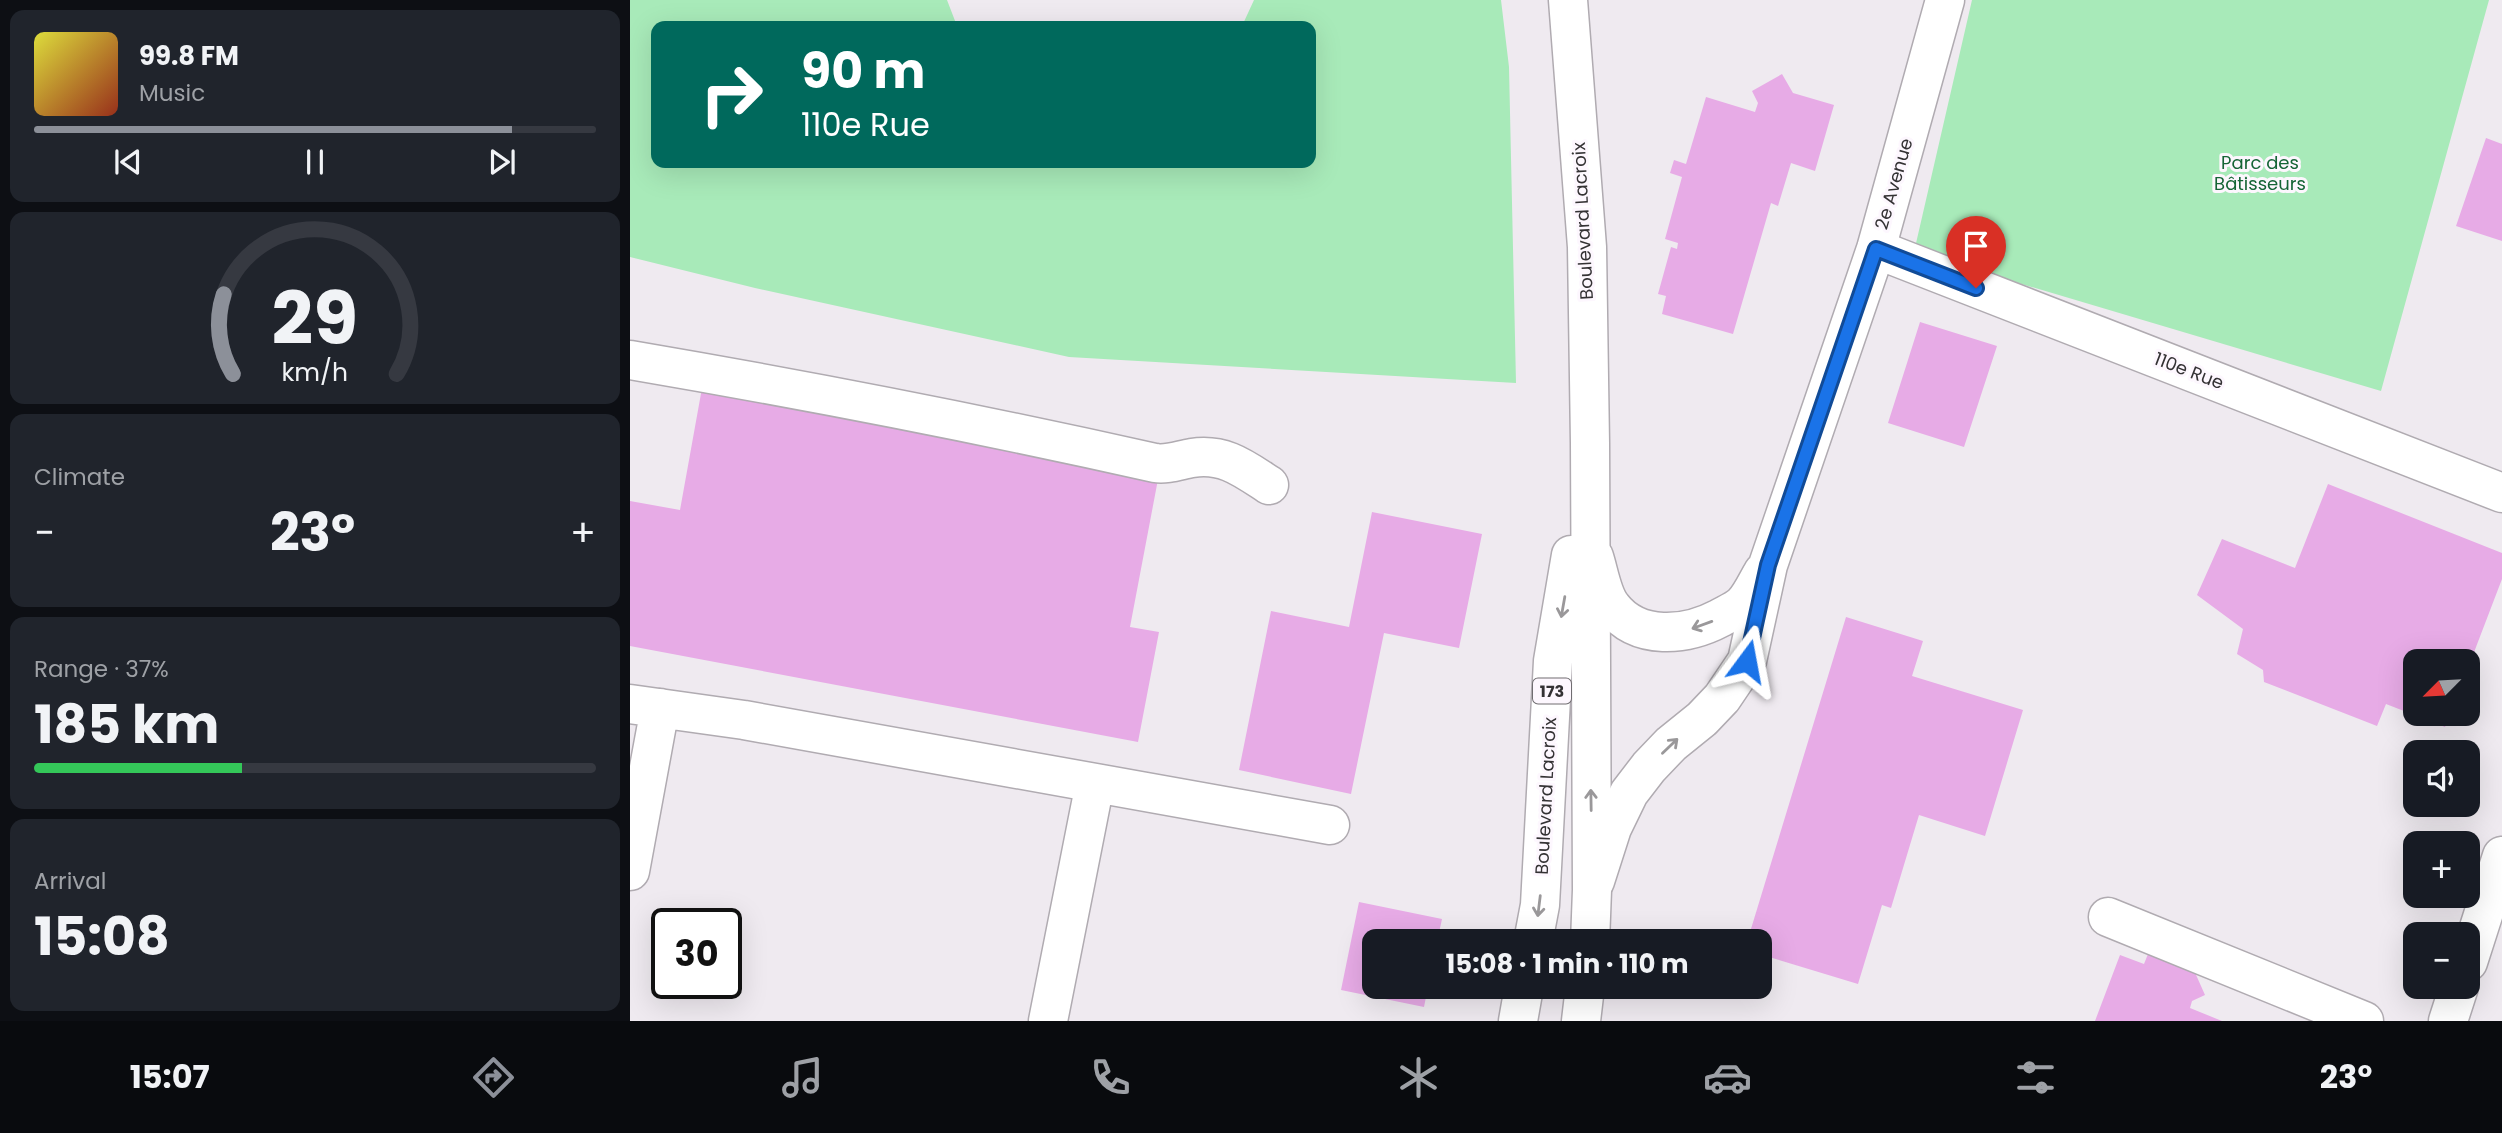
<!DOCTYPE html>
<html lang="en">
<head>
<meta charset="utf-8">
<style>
	:root { --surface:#171b24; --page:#20242c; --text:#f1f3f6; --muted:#9ea1a6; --line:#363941; --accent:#8c9099 }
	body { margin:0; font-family:Poppins,sans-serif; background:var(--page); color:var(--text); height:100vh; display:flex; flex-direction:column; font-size:26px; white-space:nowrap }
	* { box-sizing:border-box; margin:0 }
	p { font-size:23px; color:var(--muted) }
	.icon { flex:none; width:38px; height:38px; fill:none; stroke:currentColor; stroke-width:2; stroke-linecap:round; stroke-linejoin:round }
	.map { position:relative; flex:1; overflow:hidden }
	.side { display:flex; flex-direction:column; gap:10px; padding:10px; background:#0d0f14; width:630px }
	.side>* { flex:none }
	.guide { position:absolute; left:21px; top:21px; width:665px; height:147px; border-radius:14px; box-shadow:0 7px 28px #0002; background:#00695c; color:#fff; overflow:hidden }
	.needle { width:46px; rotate:246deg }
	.controls { position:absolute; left:1773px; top:649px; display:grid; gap:14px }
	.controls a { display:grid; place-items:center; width:77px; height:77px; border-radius:14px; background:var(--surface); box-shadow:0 7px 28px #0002; font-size:35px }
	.speed { position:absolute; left:21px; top:908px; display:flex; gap:14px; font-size:35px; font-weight:700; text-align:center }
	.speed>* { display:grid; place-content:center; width:91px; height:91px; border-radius:50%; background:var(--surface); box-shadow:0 7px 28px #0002; line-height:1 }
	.speed .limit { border:4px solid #111; border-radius:10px; background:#fff; color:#111 }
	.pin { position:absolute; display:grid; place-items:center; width:60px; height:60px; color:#fff; margin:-72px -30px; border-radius:50% 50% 50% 0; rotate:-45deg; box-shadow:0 0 7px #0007 }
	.pin .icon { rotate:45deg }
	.me { position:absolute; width:77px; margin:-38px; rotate:13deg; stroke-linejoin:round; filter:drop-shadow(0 0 5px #0008) }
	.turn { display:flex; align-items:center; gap:24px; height:147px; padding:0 35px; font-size:32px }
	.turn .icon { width:91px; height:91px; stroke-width:2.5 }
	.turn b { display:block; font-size:49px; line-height:60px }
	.big { font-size:52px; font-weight:700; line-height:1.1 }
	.side .widget { flex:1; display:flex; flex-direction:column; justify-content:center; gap:10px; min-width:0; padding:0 24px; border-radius:14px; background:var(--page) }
	.side .dial { align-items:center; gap:0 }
	.dial svg { height:182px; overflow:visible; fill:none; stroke:var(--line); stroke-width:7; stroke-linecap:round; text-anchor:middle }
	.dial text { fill:var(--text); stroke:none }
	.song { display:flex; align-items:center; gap:21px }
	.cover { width:84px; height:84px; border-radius:10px; background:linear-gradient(135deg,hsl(60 70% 55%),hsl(10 70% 35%)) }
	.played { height:7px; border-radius:4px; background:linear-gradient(90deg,var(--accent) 85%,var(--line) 85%) }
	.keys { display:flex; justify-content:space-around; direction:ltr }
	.heat { display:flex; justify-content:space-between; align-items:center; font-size:38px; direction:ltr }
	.charge { height:10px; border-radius:5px; background:linear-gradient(90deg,#34c759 37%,var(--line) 0) }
	.trip { position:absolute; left:732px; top:929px; width:410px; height:70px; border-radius:14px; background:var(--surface); box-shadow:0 7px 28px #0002; font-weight:700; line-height:70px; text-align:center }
	.tab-bar { display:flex; height:112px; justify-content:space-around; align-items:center; background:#090b0e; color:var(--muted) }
	.tab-bar .icon { width:49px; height:49px }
	.tab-bar .current { color:var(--accent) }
	.tab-bar b { font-size:32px; color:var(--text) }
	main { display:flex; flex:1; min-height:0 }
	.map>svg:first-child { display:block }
	.green { fill:#a8eab9 }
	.building { fill:#e7abe6 }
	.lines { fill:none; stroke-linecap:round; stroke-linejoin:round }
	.minor-casing { stroke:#b0abb1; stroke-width:41 }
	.major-casing { stroke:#b0abb1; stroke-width:41 }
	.minor { stroke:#fff; stroke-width:38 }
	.major { stroke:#fff; stroke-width:38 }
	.oneway { stroke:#9a989a }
	.route-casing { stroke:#114b97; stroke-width:18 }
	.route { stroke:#1a73e8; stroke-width:12 }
	.labels { text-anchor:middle; stroke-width:6; stroke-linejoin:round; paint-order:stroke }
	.shield { fill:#fdf7fe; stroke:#706d71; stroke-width:2 }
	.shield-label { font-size:16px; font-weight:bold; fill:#343234 }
	.park-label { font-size:18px; fill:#156536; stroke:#fdf7fe }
	.street-label { font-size:18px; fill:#343234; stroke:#fdf7fe }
</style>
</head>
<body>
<main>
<section class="side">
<div class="widget">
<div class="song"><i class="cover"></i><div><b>99.8 FM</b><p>Music</p></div></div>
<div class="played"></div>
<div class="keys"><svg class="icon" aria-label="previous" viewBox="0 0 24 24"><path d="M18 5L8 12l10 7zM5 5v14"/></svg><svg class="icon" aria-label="pause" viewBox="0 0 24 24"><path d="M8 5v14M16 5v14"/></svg><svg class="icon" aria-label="next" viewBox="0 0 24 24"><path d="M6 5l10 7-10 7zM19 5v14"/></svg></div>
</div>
<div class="widget dial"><svg viewBox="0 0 100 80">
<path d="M14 69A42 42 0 1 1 86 69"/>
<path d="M14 69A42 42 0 0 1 10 34" stroke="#8c9099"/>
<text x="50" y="56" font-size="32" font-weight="700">29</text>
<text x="50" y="72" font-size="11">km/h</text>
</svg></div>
<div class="widget"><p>Climate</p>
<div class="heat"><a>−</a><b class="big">23°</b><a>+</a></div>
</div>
<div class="widget"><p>Range · 37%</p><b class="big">185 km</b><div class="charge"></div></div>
<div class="widget"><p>Arrival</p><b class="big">15:08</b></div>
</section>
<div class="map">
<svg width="1872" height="1021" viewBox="0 0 1872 1021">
	<rect width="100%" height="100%" fill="#efeaf0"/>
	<!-- green -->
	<path class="green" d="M 0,0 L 317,0 L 327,26 L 26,26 L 26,163 L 681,163 L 681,26 L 612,26 L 624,0 L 871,0 L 879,67 L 886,383 L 439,357 L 125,288 L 0,257 Z
		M 1342,0 L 1859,0 L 1751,391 L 1284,252 Z"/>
	<!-- building -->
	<path class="building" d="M 1152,74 L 1163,93 L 1204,105 L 1185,171 L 1161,163 L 1148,206 L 1141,203 L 1103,334 L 1032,314 L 1036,296 L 1028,294 L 1041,247 L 1047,249 L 1048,243 L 1035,239 L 1052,177 L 1040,173 L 1044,160 L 1056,164 L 1076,97 L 1125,112 L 1128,103 L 1122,91 Z
		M 1856,138 L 1872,144 L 1872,241 L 1826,226 Z
		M 1290,322 L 1367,346 L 1334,447 L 1258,423 Z
		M 72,388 L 529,474 L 500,627 L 529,632 L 508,742 L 0,646 L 0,501 L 50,510 Z
		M 1698,484 L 1872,553 L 1872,579 L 1838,668 L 1838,662 L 1785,662 L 1785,714 L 1820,714 L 1815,727 L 1756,704 L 1747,726 L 1634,682 L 1633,670 L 1607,654 L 1613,629 L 1567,595 L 1592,539 L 1665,568 Z
		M 742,512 L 852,534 L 829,648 L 754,633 L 721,794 L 609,770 L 641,611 L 719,627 Z
		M 1216,617 L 1293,641 L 1282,676 L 1393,710 L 1355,836 L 1289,815 L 1261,908 L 1252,905 L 1228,984 L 1129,954 L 1129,942 L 1117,942 Z
		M 729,902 L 812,919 L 807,942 L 744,942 L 744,987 L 798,987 L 794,1007 L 711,990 Z
		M 1520,949 L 1563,968 L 1575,995 L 1562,1001 L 1560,1008 L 1592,1021 L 1465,1021 L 1490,955 L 1514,964 Z"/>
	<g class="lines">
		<defs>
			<path id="minor" d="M 1246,249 L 1872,493
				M 0,360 C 176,390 351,424 525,463 C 537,465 550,460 562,458 C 594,453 613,468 639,485
				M 964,557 C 969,572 972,595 982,607 C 1008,641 1056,636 1090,618 C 1097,614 1107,610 1113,604 C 1121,596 1127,582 1133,572
				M 0,704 L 114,720 L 700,825
				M 0,871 L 30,708
				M 965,881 L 982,828 L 999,793 L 1019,767 L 1041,744 L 1072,719 L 1092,698 L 1117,661 L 1138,565 L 1246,249 L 1315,0
				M 1478,917 L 1734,1021
				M 1838,962 L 1872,856
				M 418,1021 L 465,783
				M 1818,1021 L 1829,987"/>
			<path id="major" d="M 938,0 L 957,247 L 960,443 L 962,890 L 960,942
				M 903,942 L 910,905 L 923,661 L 941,555
				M 888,1021 L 894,987
				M 951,1021 L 955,987"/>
		</defs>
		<!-- minor casing -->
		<use href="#minor" class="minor-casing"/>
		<!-- major casing -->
		<use href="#major" class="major-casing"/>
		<!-- minor -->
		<use href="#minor" class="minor"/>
		<!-- major -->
		<use href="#major" class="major"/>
	</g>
	<!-- one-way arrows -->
	<defs><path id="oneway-shaft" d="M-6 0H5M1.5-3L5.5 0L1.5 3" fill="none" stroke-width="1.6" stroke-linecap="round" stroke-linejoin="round" transform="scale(1.75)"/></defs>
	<g class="oneway">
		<use href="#oneway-shaft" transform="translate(933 607) rotate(100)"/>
		<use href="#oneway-shaft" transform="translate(1072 625) rotate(160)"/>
		<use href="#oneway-shaft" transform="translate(1040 746) rotate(-44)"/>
		<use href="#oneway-shaft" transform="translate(961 800) rotate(-91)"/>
		<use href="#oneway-shaft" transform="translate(909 906) rotate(97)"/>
	</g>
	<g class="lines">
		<defs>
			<path id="route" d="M 1117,661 L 1138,565 L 1246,249 L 1346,288"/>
		</defs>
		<!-- route casing -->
		<use href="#route" class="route-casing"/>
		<!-- route -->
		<use href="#route" class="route"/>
	</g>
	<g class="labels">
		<!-- shield labels -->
		<rect class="shield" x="903" y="678.5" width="38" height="25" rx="5"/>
		<g class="shield-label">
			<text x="922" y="697">173</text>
		</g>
		<!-- park labels -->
		<g class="park-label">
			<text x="1630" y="169">Parc des<tspan x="1630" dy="21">Bâtisseurs</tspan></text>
		</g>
		<!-- street labels -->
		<g class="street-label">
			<text transform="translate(1264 184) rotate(-74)" y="6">2e Avenue</text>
			<text transform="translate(953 221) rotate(-93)" y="6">Boulevard Lacroix</text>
			<text transform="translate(1559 371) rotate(21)" y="6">110e Rue</text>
			<text transform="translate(916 796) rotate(-87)" y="6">Boulevard Lacroix</text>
		</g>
	</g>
</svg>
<div class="controls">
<a><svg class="needle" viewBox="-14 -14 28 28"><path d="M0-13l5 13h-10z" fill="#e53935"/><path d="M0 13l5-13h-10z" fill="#9ea1a6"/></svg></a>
<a><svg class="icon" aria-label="sound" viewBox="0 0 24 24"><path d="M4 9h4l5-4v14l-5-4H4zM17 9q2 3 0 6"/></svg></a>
<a>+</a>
<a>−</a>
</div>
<div class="speed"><div class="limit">30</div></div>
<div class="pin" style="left:1346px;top:288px;background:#d93025"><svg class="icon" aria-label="arrive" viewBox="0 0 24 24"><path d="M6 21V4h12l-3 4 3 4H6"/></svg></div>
<svg class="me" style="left:1117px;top:661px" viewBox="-20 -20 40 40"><path d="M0-17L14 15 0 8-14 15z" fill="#1a73e8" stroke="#fff" stroke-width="4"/></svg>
<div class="trip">15:08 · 1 min · 110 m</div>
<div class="guide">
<div class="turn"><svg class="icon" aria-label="right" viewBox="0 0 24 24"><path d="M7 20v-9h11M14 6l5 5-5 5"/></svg><div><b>90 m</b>110e Rue</div></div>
</div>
</div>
</main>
<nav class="tab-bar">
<b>15:07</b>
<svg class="icon current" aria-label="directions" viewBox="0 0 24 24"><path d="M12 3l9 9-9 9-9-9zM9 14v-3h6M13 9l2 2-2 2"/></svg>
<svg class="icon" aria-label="music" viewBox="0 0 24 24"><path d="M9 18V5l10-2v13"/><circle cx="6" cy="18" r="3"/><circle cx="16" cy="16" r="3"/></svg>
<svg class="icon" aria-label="phone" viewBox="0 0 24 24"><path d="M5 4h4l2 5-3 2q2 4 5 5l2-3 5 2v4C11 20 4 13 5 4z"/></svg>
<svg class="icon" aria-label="climate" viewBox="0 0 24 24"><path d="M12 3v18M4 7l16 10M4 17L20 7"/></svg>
<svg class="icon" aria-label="car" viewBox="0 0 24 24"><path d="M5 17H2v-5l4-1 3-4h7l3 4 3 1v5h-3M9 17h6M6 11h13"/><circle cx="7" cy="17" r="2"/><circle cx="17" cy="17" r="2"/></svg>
<svg class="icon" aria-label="filters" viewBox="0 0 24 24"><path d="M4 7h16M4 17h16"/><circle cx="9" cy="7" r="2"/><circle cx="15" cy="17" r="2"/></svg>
<b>23°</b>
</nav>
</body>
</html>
